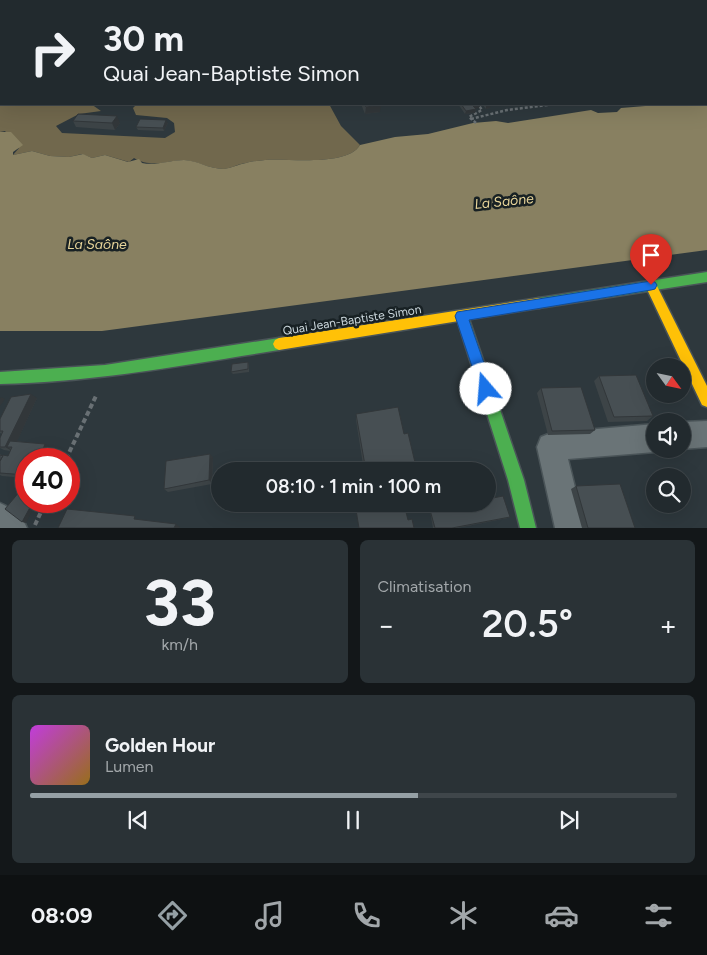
<!DOCTYPE html>
<html lang="fr">
<head>
<meta charset="utf-8">
<style>
	:root { --surface:#222a2e; --page:#2a3236; --text:#f1f3f6; --muted:#a2a7aa; --line:#3f464a; --accent:#95a0a5 }
	body { margin:0; font-family:Figtree,sans-serif; background:var(--page); color:var(--text); height:100vh; display:flex; flex-direction:column; font-size:19px; white-space:nowrap }
	* { box-sizing:border-box; margin:0 }
	p { font-size:16px; color:var(--muted) }
	.icon { flex:none; width:28px; height:28px; fill:none; stroke:currentColor; stroke-width:2; stroke-linecap:round; stroke-linejoin:round }
	.map { position:relative; height:528px; overflow:hidden }
	.drawer { display:flex; flex-direction:column; gap:12px; padding:12px; background:#131719; flex:1 }
	.drawer>* { flex:none }
	.guide { position:absolute; left:0px; top:0px; width:708px; height:105px; box-shadow:0 5px 20px #0002,0 0 0 1px var(--line); background:#222a2e; color:var(--text); overflow:hidden }
	.needle { width:32px; rotate:123deg }
	.tools { position:absolute; left:646px; top:358px; display:grid; gap:10px }
	.tools a { display:grid; place-items:center; width:45px; height:45px; border-radius:50%; background:var(--surface); box-shadow:0 5px 20px #0002,0 0 0 1px var(--line); font-size:25px }
	.speed { position:absolute; left:15px; top:448px; display:flex; gap:10px; font-size:25px; font-weight:700; text-align:center }
	.speed>* { display:grid; place-content:center; width:65px; height:65px; border-radius:50%; background:var(--surface); box-shadow:0 5px 20px #0002,0 0 0 1px var(--line); line-height:1 }
	.speed .limit { border:8px solid #d22; background:#fff; color:#111 }
	.pin { position:absolute; display:grid; place-items:center; width:42px; height:42px; color:#fff; margin:-51px -21px; border-radius:50% 50% 50% 0; rotate:-45deg; box-shadow:0 0 5px #0007 }
	.pin .icon { rotate:45deg }
	.me { position:absolute; width:55px; margin:-28px; rotate:342deg; stroke-linejoin:round; filter:drop-shadow(0 0 4px #0008) }
	.turn { display:flex; align-items:center; gap:18px; height:105px; padding:0 20px; font-size:22px }
	.turn .icon { width:65px; height:65px; stroke-width:2.5 }
	.turn b { display:block; font-size:35px; line-height:42px }
	.big { font-size:38px; font-weight:600; line-height:1.1 }
	.drawer .card { flex:1; display:flex; flex-direction:column; justify-content:center; gap:8px; min-width:0; padding:0 18px; border-radius:8px; background:var(--page) }
	.drawer .dial { align-items:center; gap:0 }
	.dial b { font-size:65px; line-height:1 }
	.song { display:flex; align-items:center; gap:15px }
	.cover { width:60px; height:60px; border-radius:8px; background:linear-gradient(135deg,hsl(290 70% 55%),hsl(40 70% 35%)) }
	.played { height:5px; border-radius:2px; background:linear-gradient(90deg,var(--accent) 60%,var(--line) 60%) }
	.keys { display:flex; justify-content:space-around; direction:ltr }
	.heat { display:flex; justify-content:space-between; align-items:center; font-size:28px; direction:ltr }
	.drawer .tiles { flex:1; display:grid; gap:12px; grid-template-columns:1fr 1fr }
	.card:last-child { grid-column:span 2 }
	.trip { position:absolute; left:211px; top:462px; width:285px; height:50px; border-radius:25px; background:var(--surface); box-shadow:0 5px 20px #0002,0 0 0 1px var(--line); font-weight:600; line-height:50px; text-align:center }
	.dock { display:flex; height:80px; justify-content:space-around; align-items:center; background:#0e1112; color:var(--muted) }
	.dock .icon { width:35px; height:35px }
	.dock .selected { color:var(--accent) }
	.dock b { font-size:22px; color:var(--text) }
	.map>svg:first-child { display:block }
	.forest { fill:#71684d }
	.water { fill:#888061 }
	.lines { fill:none; stroke-linecap:round; stroke-linejoin:round }
	.street-casing { stroke:#4a5458; stroke-width:3 }
	.fast-casing { stroke:#4a5458; stroke-width:3 }
	.slow-casing { stroke:#4a5458; stroke-width:3 }
	.path-far1 { stroke:#697074; stroke-width:2.5; stroke-dasharray:3 2; stroke-linecap:butt }
	.path { stroke:#697074; stroke-width:4; stroke-dasharray:5 3; stroke-linecap:butt }
	.street { fill:#6a7477; fill-rule:evenodd }
	.fast { fill:#4caf50; fill-rule:evenodd }
	.slow { fill:#ffc107; fill-rule:evenodd }
	.wall { fill:#3d4447 }
	.shaded-wall { fill:#32373a }
	.building { fill:#474f53; stroke:#32373a }
	.route { fill:#1a73e8; stroke:#114b97 }
	.labels { text-anchor:middle; stroke-width:5; stroke-linejoin:round; paint-order:stroke }
	.street-label { font-size:12px; fill:#ccd8dd; stroke:#182124 }
	.water-label { font-size:14px; font-style:italic; fill:#e8d59a; stroke:#182124 }
</style>
</head>
<body>
<div class="map">
<svg width="707" height="528" viewBox="0 0 707 528">
	<rect width="100%" height="100%" fill="#2e383d"/>
	<!-- forest -->
	<path class="forest" d="M 0,0 L 250,1 L 1,1 L 1,104 L 91,104 L 101,111 L 79,114 L 56,126 L 62,133 L 165,138 L 175,132 L 174,123 L 167,118 L 136,115 L 133,108 L 137,104 L 329,104 L 341,126 L 360,145 C 347,167 288,158 265,160 C 259,161 252,161 246,163 C 238,164 232,168 224,169 C 208,169 196,160 183,160 C 165,161 151,168 134,158 L 129,162 L 105,155 L 92,158 L 82,154 L 69,157 L 50,156 L 32,151 L 13,155 L 19,148 L 5,131 L 0,132 Z"/>
	<!-- water -->
	<path class="water" d="M 242,0 L 707,0 L 707,65 L 706,1 Z
		M 707,96 L 707,250 L 102,331 L 0,331 L 0,132 L 11,132 L 23,145 L 13,152 L 13,155 L 32,151 L 50,156 L 69,157 L 83,154 L 92,158 L 105,155 L 128,162 L 139,159 L 142,163 C 156,166 170,160 184,160 C 197,160 208,169 224,169 C 232,168 239,164 246,163 C 252,161 259,161 265,160 C 288,158 347,167 360,145 L 395,137 L 428,134 L 473,123 L 496,121 L 508,123 L 591,110 L 598,113 L 617,112 L 621,108 L 670,104 L 706,104 Z"/>
	<g class="lines">
		<defs>
			<path id="street" d="M 707,421 L 707,447 L 682,449 L 680,449 L 682,449 L 682,422 Z
				M 655,424 L 655,449 L 662,449 L 655,452 L 568,459 L 585,528 L 555,528 L 537,447 L 541,437 L 551,433 Z
				M 0,503 C 13,509 21,514 27,528 L 0,528 Z"/>
			<path id="fast" d="M 707,272 L 707,282 L 539,308 L 535,307 L 533,303 L 535,299 L 539,298 Z
				M 462,311 L 466,312 L 468,316 L 524,480 L 536,528 L 520,528 L 508,480 L 456,316 L 458,312 Z
				M 279,338 L 283,340 L 285,344 L 283,348 L 279,350 C 186,365 94,382 0,384 L 0,372 L 105,365 Z"/>
			<path id="slow" d="M 651,280 L 655,282 L 707,386 L 707,407 L 702,405 L 645,285 L 647,282 Z
				M 539,298 L 543,299 L 545,303 L 543,307 L 539,308 L 279,350 L 275,348 L 273,344 L 275,340 L 279,338 Z"/>
		</defs>
		<!-- street casing -->
		<use href="#street" class="street-casing"/>
		<!-- fast casing -->
		<use href="#fast" class="fast-casing"/>
		<!-- slow casing -->
		<use href="#slow" class="slow-casing"/>
		<!-- path-far1 -->
		<path class="path-far1" d="M 471,119 L 507,110 L 555,104
			M 476,123 L 469,117 L 482,110 L 478,104"/>
		<!-- path -->
		<path class="path" d="M 66,459 L 96,396
			M 35,525 L 46,501"/>
		<!-- street -->
		<use href="#street" class="street"/>
		<!-- fast -->
		<use href="#fast" class="fast"/>
		<!-- slow -->
		<use href="#slow" class="slow"/>
	</g>
	<!-- wall -->
	<path class="wall" d="M 361,104 L 380,104 L 380,112 L 365,114 Z
		M 458,104 L 479,104 L 479,108 L 475,108 L 476,109 L 475,113 L 465,114 Z
		M 482,104 L 490,104 L 490,108 L 486,109 Z
		M 73,121 L 120,123 L 115,130 L 76,127 Z
		M 168,123 L 164,131 L 138,130 L 136,127 Z
		M 248,362 L 249,365 L 249,372 L 233,374 L 231,372 Z
		M 599,376 L 653,416 L 647,421 L 608,422 L 594,381 Z
		M 541,388 L 595,430 L 590,434 L 548,435 L 537,393 Z
		M 37,398 L 17,441 L 52,448 L 26,459 L 26,478 L 2,476 L 0,475 L 0,454 L 3,456 L 8,456 L 10,451 L 4,450 L 0,448 L 0,438 L 2,434 L 0,433 L 0,419 Z
		M 356,414 L 404,434 L 417,471 L 364,471 L 356,420 Z
		M 213,457 L 212,484 L 168,492 L 164,489 Z
		M 576,486 L 635,528 L 582,528 L 571,489 Z
		M 430,510 L 510,517 L 508,518 L 457,528 L 433,528 L 430,511 Z"/>
	<!-- shaded-wall -->
	<path class="shaded-wall" d="M 480,104 L 479,108 L 472,109 L 473,106 Z
		M 491,104 L 490,108 L 486,109 L 486,105 Z
		M 381,105 L 380,112 L 365,114 L 366,107 Z
		M 476,109 L 475,113 L 465,114 L 466,111 Z
		M 117,116 L 120,123 L 115,130 L 112,123 Z
		M 166,120 L 168,123 L 164,131 L 163,128 Z
		M 31,394 L 37,398 L 14,448 L 7,447 L 13,450 L 12,451 L 5,447 Z
		M 1,397 L 5,399 L 0,406 L 0,399 Z
		M 45,444 L 52,448 L 47,459 L 39,459 Z
		M 210,454 L 213,457 L 212,484 L 209,480 Z
		M 32,501 L 34,501 L 36,503 L 26,523 L 22,522 Z
		M 176,524 L 180,527 L 179,528 L 174,528 Z"/>
	<!-- building -->
	<path class="building" d="M 364,104 L 380,104 L 381,105 L 366,107 Z
		M 461,104 L 480,104 L 473,106 L 476,109 L 466,111 Z
		M 78,114 L 117,116 L 112,123 L 73,121 Z
		M 140,119 L 166,120 L 163,128 L 136,127 Z
		M 248,362 L 248,369 L 231,372 L 232,364 Z
		M 636,375 L 653,416 L 614,417 L 599,376 Z
		M 581,387 L 595,430 L 552,431 L 541,388 Z
		M 31,394 L 5,447 L 0,447 L 0,438 L 3,431 L 0,431 L 0,419 L 11,397 Z
		M 398,407 L 404,434 L 408,433 L 417,471 L 366,471 L 356,414 Z
		M 10,441 L 45,444 L 39,459 L 26,459 L 26,475 L 0,473 L 0,461 L 3,455 L 8,456 L 12,447 L 7,447 Z
		M 210,454 L 209,480 L 164,489 L 166,461 Z
		M 0,455 L 3,456 L 0,461 Z
		M 620,484 L 635,528 L 588,528 L 576,486 Z
		M 20,491 L 26,496 L 26,501 L 33,502 L 22,522 L 5,509 Z
		M 503,496 L 510,517 L 452,528 L 435,528 L 430,510 L 462,504 L 488,504 L 488,499 Z
		M 355,504 L 404,504 L 408,520 L 412,519 L 414,528 L 359,528 Z
		M 67,509 L 135,516 L 134,519 L 176,524 L 174,528 L 58,528 Z"/>
	<!-- route -->
	<path class="route" d="M 651,281 L 655,282 L 657,285 L 655,289 L 651,290 L 469,320 L 493,389 L 491,393 L 486,395 L 481,393 L 455,316 L 457,312 Z"/>
	<g class="labels">
		<!-- street labels -->
		<g class="street-label">
			<text transform="translate(352 320) rotate(-9)" y="4">Quai Jean-Baptiste Simon</text>
		</g>
		<!-- water labels -->
		<g class="water-label">
			<text transform="translate(504 201) rotate(-6)" y="5">La Saône</text>
			<text x="97" y="249">La Saône</text>
		</g>
	</g>
</svg>
<div class="tools">
<a><svg class="needle" viewBox="-14 -14 28 28"><path d="M0-13l5 13h-10z" fill="#e53935"/><path d="M0 13l5-13h-10z" fill="#a2a7aa"/></svg></a>
<a><svg class="icon" aria-label="sound" viewBox="0 0 24 24"><path d="M4 9h4l5-4v14l-5-4H4zM17 9q2 3 0 6"/></svg></a>
<a><svg class="icon" aria-label="search" viewBox="0 0 24 24"><circle cx="10" cy="10" r="6"/><path d="M15 15l6 6"/></svg></a>
</div>
<div class="speed"><div class="limit">40</div></div>
<div class="pin" style="left:651px;top:285px;background:#d93025"><svg class="icon" aria-label="arrive" viewBox="0 0 24 24"><path d="M6 21V4h12l-3 4 3 4H6"/></svg></div>
<svg class="me" style="left:486px;top:389px" viewBox="-20 -20 40 40"><circle r="19" fill="#fff"/><path d="M0-13L10 11 0 6-10 11z" fill="#1a73e8"/></svg>
<div class="trip">08:10 · 1 min · 100 m</div>
<div class="guide">
<div class="turn"><svg class="icon" aria-label="right" viewBox="0 0 24 24"><path d="M7 20v-9h11M14 6l5 5-5 5"/></svg><div><b>30 m</b>Quai Jean-Baptiste Simon</div></div>
</div>
</div>
<section class="drawer">
<div class="tiles">
<div class="card dial"><b>33</b><p>km/h</p></div>
<div class="card"><p>Climatisation</p>
<div class="heat"><a>−</a><b class="big">20.5°</b><a>+</a></div>
</div>
<div class="card">
<div class="song"><i class="cover"></i><div><b>Golden Hour</b><p>Lumen</p></div></div>
<div class="played"></div>
<div class="keys"><svg class="icon" aria-label="previous" viewBox="0 0 24 24"><path d="M18 5L8 12l10 7zM5 5v14"/></svg><svg class="icon" aria-label="pause" viewBox="0 0 24 24"><path d="M8 5v14M16 5v14"/></svg><svg class="icon" aria-label="next" viewBox="0 0 24 24"><path d="M6 5l10 7-10 7zM19 5v14"/></svg></div>
</div>
</div>
</section>
<nav class="dock">
<b>08:09</b>
<svg class="icon selected" aria-label="directions" viewBox="0 0 24 24"><path d="M12 3l9 9-9 9-9-9zM9 14v-3h6M13 9l2 2-2 2"/></svg>
<svg class="icon" aria-label="music" viewBox="0 0 24 24"><path d="M9 18V5l10-2v13"/><circle cx="6" cy="18" r="3"/><circle cx="16" cy="16" r="3"/></svg>
<svg class="icon" aria-label="phone" viewBox="0 0 24 24"><path d="M5 4h4l2 5-3 2q2 4 5 5l2-3 5 2v4C11 20 4 13 5 4z"/></svg>
<svg class="icon" aria-label="climate" viewBox="0 0 24 24"><path d="M12 3v18M4 7l16 10M4 17L20 7"/></svg>
<svg class="icon" aria-label="car" viewBox="0 0 24 24"><path d="M5 17H2v-5l4-1 3-4h7l3 4 3 1v5h-3M9 17h6M6 11h13"/><circle cx="7" cy="17" r="2"/><circle cx="17" cy="17" r="2"/></svg>
<svg class="icon" aria-label="filters" viewBox="0 0 24 24"><path d="M4 7h16M4 17h16"/><circle cx="9" cy="7" r="2"/><circle cx="15" cy="17" r="2"/></svg>
</nav>
</body>
</html>
